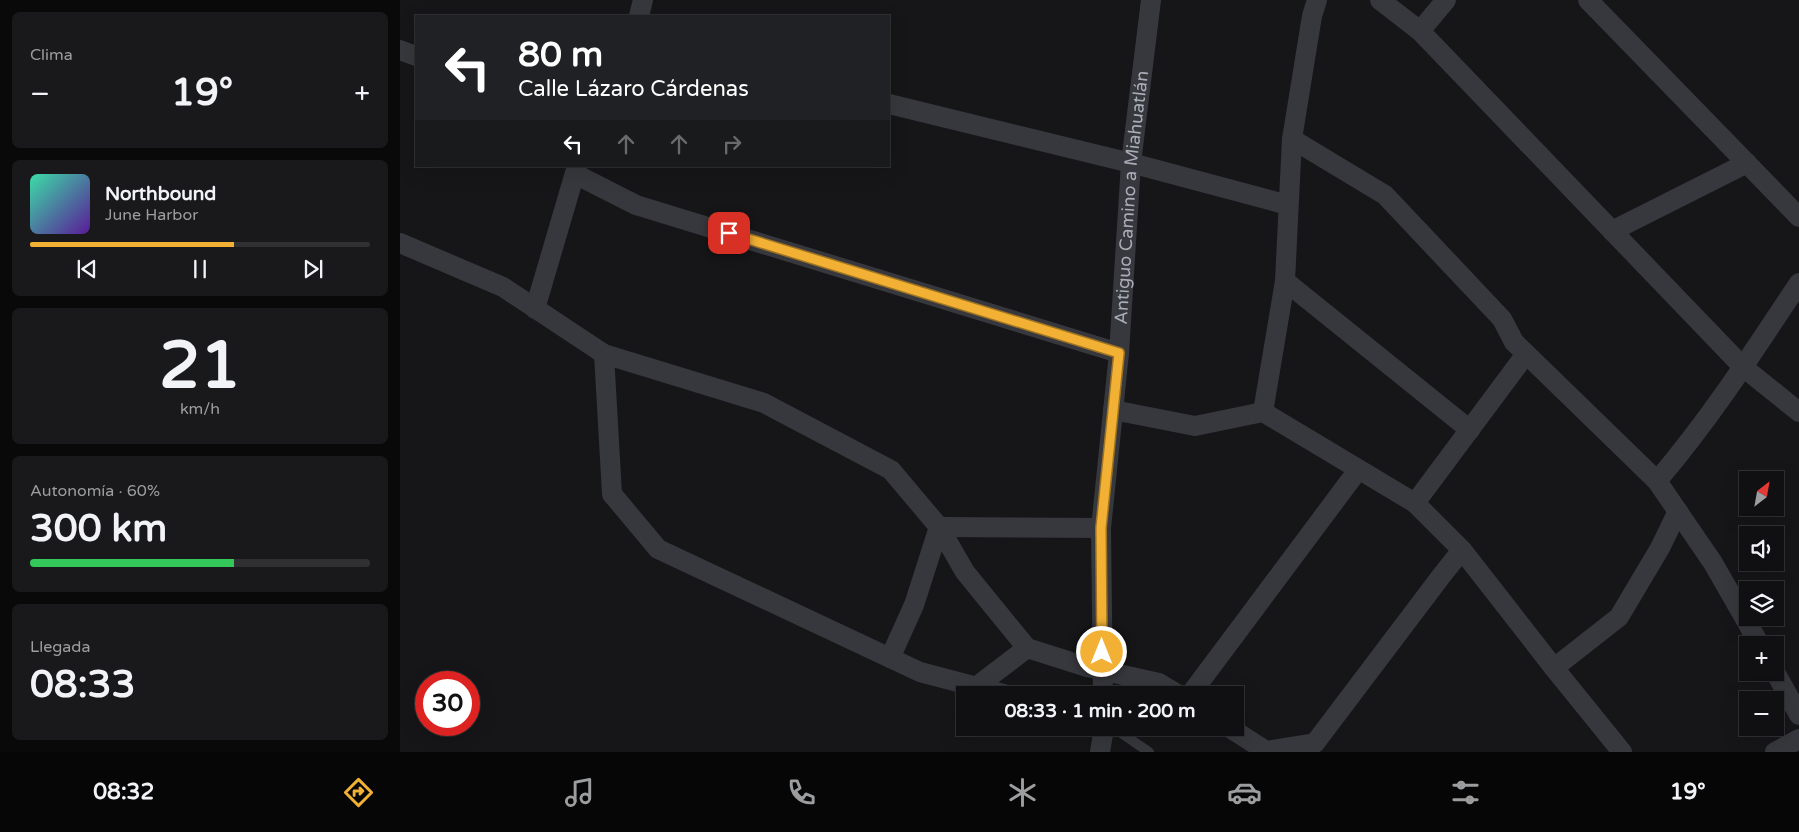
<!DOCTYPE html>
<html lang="es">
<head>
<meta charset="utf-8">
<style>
	:root { --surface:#101012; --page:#19191b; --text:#f1f3f6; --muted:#9c9d9f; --line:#303032; --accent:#f2b134 }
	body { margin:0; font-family:"Varela Round",sans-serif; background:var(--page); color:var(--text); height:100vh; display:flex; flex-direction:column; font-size:19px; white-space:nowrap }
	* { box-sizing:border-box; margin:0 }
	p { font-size:16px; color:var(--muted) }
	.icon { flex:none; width:28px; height:28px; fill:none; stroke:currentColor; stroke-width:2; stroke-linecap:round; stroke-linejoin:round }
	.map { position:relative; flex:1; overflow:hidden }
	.details { display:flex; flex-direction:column; gap:12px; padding:12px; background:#09090a; width:400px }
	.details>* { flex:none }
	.top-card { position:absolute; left:15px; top:15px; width:475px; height:152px; border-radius:0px; box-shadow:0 5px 20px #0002,0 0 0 1px var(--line); background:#202124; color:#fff; overflow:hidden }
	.needle { width:32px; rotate:31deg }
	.buttons { position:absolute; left:1339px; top:471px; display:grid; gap:10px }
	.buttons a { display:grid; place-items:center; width:45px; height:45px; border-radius:0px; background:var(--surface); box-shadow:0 5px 20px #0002,0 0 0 1px var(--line); font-size:25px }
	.speed { position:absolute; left:15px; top:671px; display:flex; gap:10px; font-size:25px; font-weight:700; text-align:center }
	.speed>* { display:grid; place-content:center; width:65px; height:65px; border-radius:50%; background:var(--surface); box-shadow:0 5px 20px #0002,0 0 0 1px var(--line); line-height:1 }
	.speed .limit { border:8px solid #d22; background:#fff; color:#111 }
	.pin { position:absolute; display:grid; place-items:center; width:42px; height:42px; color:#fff; margin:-21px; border-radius:10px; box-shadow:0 2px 8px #0006 }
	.me { position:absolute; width:55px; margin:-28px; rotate:0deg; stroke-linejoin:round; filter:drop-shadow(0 0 4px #0008) }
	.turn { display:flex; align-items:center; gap:18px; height:105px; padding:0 20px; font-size:22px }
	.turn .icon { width:65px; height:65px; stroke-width:2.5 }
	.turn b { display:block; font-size:35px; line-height:42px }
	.lanes { display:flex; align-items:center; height:48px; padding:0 20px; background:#0003; justify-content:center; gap:25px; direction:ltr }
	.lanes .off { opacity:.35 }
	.big { font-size:38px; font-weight:700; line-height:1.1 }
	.details .tile { flex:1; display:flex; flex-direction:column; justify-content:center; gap:8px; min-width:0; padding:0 18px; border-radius:8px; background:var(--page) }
	.details .dial { align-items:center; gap:0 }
	.dial b { font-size:65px; line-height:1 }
	.song { display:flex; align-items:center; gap:15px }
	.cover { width:60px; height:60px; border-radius:8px; background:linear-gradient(135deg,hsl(160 70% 55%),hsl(270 70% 35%)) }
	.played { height:5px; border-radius:2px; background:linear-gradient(90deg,var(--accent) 60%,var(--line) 60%) }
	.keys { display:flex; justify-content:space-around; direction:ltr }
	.heat { display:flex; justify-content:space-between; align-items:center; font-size:28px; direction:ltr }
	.charge { height:8px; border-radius:4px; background:linear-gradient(90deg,#34c759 60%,var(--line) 0) }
	.trip { position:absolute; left:556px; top:686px; width:288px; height:50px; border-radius:0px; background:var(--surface); box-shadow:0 5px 20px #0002,0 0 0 1px var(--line); font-weight:700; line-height:50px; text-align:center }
	.tabs { display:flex; height:80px; justify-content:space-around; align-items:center; background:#060607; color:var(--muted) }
	.tabs .icon { width:35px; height:35px }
	.tabs .selected { color:var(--accent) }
	.tabs b { font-size:22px; color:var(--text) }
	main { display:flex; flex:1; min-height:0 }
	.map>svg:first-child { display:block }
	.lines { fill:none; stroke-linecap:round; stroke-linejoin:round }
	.lane { stroke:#37383d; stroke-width:10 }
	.street { stroke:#37383d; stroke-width:20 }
	.route-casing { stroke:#9d7322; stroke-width:12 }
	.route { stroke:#f2b134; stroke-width:9 }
	.labels { text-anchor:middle; stroke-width:5; stroke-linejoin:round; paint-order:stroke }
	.street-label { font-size:18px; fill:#a8adb8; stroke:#111113 }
</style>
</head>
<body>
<main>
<section class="details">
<div class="tile"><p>Clima</p>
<div class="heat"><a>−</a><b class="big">19°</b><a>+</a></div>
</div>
<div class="tile">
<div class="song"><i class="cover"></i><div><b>Northbound</b><p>June Harbor</p></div></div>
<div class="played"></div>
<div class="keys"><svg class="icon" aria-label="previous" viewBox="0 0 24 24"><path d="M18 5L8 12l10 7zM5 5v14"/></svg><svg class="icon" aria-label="pause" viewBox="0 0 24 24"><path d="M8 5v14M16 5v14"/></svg><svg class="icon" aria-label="next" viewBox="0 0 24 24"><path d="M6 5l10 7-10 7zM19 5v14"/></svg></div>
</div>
<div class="tile dial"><b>21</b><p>km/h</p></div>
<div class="tile"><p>Autonomía · 60%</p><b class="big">300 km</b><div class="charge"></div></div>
<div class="tile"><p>Llegada</p><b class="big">08:33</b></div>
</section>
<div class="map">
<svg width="1399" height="752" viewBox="0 0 1399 752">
	<rect width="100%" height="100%" fill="#161618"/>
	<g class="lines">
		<!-- lane -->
		<path class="lane" d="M 714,728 L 749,752"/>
		<!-- street -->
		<g class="street">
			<path d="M 917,0 L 912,16 L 892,139 L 885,281 L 1070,430"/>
			<path d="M 980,0 L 1020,31 L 1343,367 L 1399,412"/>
			<path d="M 1188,0 L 1399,217"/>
			<path d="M 239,16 L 243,0"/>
			<path d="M 1020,31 L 1046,0"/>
			<path d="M 0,50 L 16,56"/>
			<path d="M 489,104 L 731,163 L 888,205"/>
			<path d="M 892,139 L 985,195 L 1102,319 L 1114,342 L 1257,481 L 1313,563 L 1360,645"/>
			<path d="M 175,174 L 236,205 L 719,353"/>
			<path d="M 1212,231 L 1347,163"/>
			<path d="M 0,243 L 103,287 L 204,354 L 364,403 L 491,470 L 539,527 L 565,572 L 627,648"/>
			<path d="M 135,309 L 177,166"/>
			<path d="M 204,354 L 212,494 L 258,549 L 520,672 L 607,695"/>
			<path d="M 713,410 L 795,426 L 863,412 L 1015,503 L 1062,550 L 1154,668 L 1222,752"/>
			<path d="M 863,412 L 885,281"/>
			<path d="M 1257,481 C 1310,419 1354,351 1399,283"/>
			<path d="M 1015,503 L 1126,354"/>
			<path d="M 539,527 L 701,528"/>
			<path d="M 490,658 L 514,605 L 539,527"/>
			<path d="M 1154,668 L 1219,617 L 1260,548 L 1278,511"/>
			<path d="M 1375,672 L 1399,715"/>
			<path d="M 576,687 L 627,648 L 687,667 L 759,683 L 779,695"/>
			<path id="s1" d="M 703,695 L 701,528 L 719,353 L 731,163 L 751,0"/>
			<path d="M 790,695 L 958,470"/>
			<path d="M 830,728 L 866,751 L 915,743 L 1042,575 L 1062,550"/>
			<path d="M 700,752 L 704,728"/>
			<path d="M 1375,752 L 1399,739"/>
		</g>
	</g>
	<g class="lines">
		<defs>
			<path id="route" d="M 329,233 L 719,353 L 701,528 L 702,652"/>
		</defs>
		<!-- route casing -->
		<use href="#route" class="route-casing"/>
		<!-- route -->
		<use href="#route" class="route"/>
	</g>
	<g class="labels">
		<!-- street labels -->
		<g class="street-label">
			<text dy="6" stroke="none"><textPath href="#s1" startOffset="499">Antiguo Camino a Miahuatlán</textPath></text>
		</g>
	</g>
</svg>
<div class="buttons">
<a><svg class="needle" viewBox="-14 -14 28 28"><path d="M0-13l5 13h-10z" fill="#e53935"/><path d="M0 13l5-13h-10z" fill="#9c9d9f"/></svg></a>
<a><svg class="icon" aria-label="sound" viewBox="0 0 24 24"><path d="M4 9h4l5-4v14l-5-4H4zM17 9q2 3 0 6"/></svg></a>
<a><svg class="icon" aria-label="layers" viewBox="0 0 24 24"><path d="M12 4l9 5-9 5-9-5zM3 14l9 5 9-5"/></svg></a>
<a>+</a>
<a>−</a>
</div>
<div class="speed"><div class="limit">30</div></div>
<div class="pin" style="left:329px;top:233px;background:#d93025"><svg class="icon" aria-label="arrive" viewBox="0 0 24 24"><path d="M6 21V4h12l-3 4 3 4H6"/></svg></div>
<svg class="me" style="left:702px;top:652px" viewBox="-20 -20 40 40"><circle r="17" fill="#f2b134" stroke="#fff" stroke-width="3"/><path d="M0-11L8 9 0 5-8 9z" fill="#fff"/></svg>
<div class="trip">08:33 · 1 min · 200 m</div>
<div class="top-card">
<div class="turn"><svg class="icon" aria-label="left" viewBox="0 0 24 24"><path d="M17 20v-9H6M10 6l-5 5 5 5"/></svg><div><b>80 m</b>Calle Lázaro Cárdenas</div></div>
<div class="lanes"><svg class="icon" aria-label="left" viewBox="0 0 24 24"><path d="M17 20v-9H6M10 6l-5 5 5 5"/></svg><svg class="icon off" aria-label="ahead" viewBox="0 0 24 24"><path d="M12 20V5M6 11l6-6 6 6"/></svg><svg class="icon off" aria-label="ahead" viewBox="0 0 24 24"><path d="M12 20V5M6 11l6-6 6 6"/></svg><svg class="icon off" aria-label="right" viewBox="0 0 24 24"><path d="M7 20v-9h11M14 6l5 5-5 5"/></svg></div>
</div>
</div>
</main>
<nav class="tabs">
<b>08:32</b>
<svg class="icon selected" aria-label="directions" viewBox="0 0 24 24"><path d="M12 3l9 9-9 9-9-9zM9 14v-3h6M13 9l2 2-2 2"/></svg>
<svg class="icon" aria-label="music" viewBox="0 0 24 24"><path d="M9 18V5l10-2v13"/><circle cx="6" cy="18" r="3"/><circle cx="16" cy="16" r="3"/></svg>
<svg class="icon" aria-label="phone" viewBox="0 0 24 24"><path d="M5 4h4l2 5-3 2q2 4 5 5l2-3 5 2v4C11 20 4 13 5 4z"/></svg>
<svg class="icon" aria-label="climate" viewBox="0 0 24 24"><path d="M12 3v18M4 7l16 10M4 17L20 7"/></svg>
<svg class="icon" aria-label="car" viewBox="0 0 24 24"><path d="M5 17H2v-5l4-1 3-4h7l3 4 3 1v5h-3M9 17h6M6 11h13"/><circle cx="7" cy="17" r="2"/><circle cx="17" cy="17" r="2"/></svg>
<svg class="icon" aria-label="filters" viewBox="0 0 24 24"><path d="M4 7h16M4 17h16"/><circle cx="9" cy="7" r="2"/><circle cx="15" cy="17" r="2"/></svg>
<b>19°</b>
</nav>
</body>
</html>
